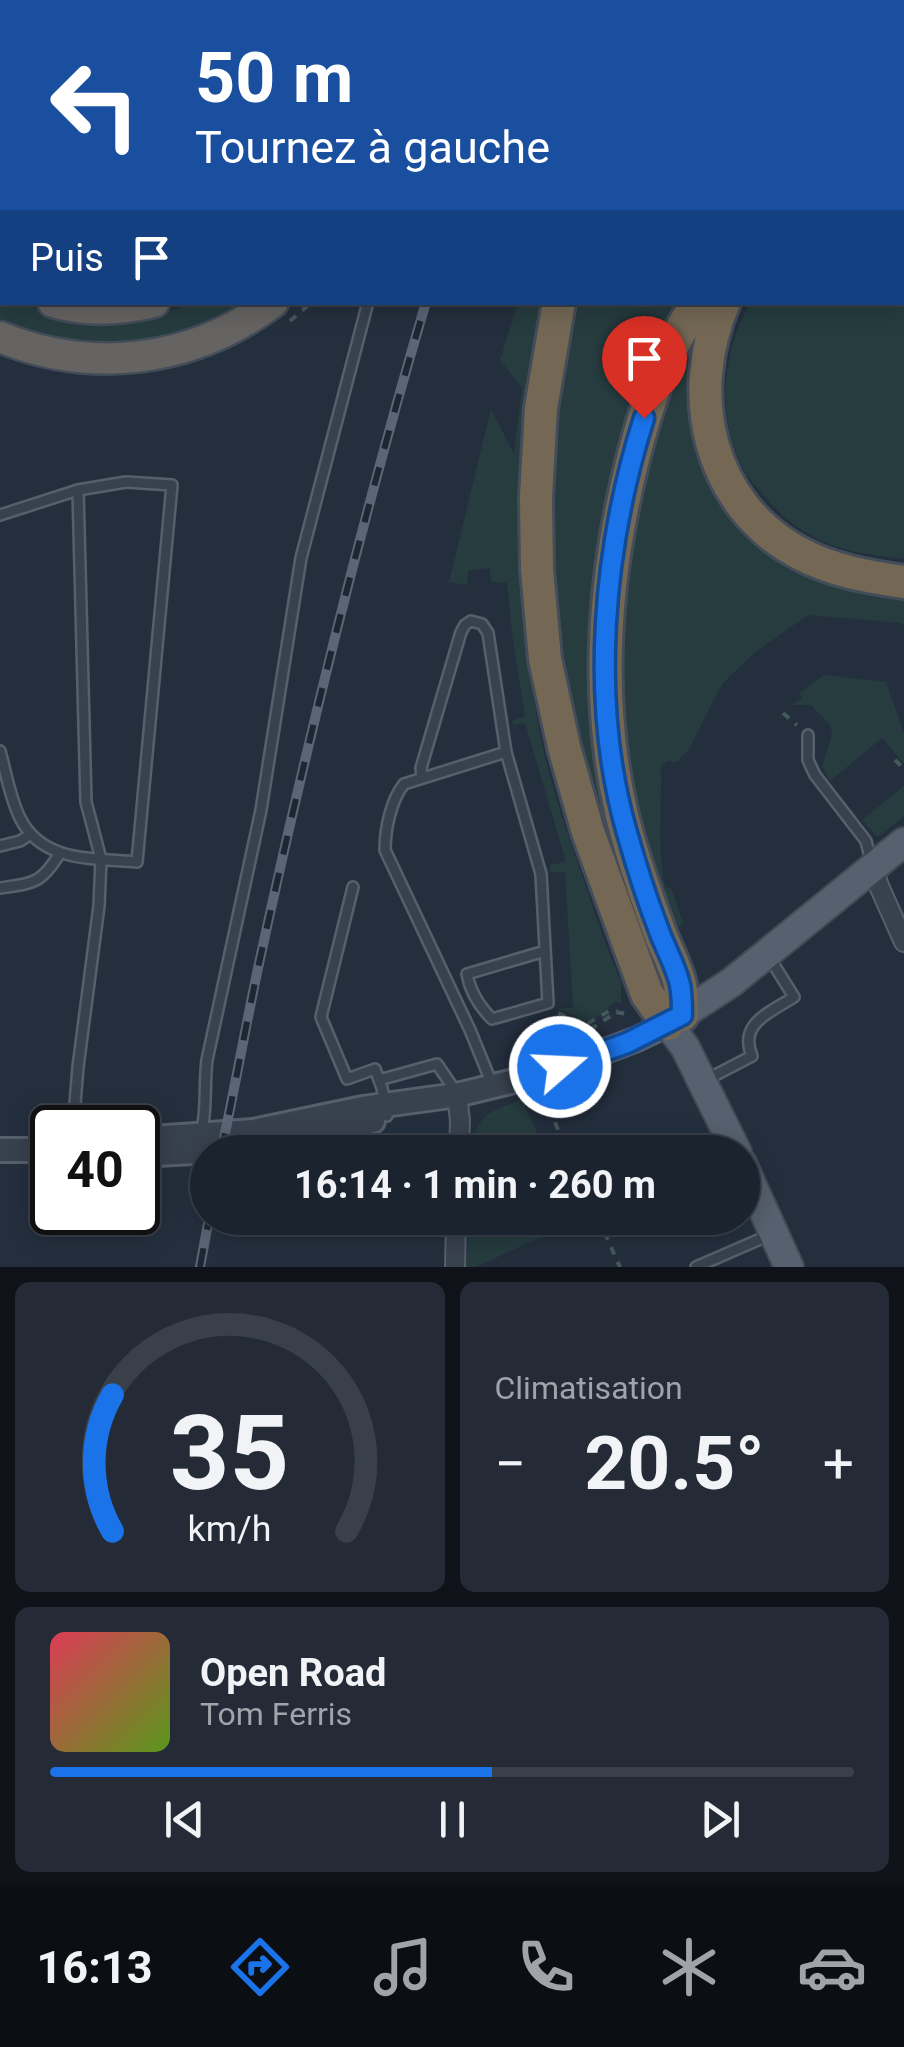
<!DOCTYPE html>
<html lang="fr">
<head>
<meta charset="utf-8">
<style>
	:root { --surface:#1b232e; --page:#242b36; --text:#f1f3f6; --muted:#a0a4aa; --line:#39404a; --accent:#1a73e8 }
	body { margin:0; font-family:Roboto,sans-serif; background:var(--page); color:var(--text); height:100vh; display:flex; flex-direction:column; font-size:38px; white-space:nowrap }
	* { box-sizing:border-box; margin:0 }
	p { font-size:32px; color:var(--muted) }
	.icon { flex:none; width:55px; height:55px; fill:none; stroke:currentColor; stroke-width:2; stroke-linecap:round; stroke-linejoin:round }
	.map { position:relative; height:1267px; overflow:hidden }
	.details { display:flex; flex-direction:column; gap:15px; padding:15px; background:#0f1319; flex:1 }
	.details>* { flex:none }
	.top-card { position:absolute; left:0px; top:0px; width:905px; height:305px; box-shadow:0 5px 25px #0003,0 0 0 2px var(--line); background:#1a4fa0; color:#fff; overflow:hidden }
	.speed { position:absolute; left:30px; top:1105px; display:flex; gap:20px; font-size:50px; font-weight:700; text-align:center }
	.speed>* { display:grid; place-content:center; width:130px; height:130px; border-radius:50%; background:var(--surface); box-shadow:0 5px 25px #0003,0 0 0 2px var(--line); line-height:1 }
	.speed .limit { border:5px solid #111; border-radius:15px; background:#fff; color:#111 }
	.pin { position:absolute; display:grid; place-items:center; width:85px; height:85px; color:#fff; margin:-102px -42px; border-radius:50% 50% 50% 0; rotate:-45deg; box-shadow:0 0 10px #0007 }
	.pin .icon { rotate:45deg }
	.me { position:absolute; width:110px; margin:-55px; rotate:71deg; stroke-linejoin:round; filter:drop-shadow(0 0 8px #0008) }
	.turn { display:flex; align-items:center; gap:35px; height:210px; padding:0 30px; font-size:45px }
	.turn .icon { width:130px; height:130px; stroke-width:2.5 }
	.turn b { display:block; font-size:70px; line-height:85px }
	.then { display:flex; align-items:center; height:95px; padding:0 30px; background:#0003; gap:20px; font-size:38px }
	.big { font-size:75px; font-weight:700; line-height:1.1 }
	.details .tile { flex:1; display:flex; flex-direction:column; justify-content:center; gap:15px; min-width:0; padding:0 35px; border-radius:15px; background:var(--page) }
	.details .dial { align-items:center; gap:0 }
	.dial svg { height:260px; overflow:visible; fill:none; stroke:var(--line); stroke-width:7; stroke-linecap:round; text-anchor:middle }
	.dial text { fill:var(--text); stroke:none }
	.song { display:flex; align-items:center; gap:30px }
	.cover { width:120px; height:120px; border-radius:15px; background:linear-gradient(135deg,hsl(350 70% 55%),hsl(90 70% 35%)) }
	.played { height:10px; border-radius:5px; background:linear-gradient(90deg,var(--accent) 55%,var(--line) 55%) }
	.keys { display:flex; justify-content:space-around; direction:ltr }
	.heat { display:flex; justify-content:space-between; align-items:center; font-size:55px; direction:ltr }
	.details .tiles { flex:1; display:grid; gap:15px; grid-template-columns:1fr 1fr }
	.tile:last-child { grid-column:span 2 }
	.trip { position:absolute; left:190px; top:1135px; width:570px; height:100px; border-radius:50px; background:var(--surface); box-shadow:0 5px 25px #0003,0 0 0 2px var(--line); font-weight:700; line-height:100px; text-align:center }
	.tab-bar { display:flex; height:160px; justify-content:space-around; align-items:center; background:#0b0e12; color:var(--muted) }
	.tab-bar .icon { width:70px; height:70px }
	.tab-bar .selected { color:var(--accent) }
	.tab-bar b { font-size:45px; color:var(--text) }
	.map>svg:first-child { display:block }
	.green { fill:#263c3f }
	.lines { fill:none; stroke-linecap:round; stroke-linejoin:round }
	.service-casing { stroke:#565f6c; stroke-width:14 }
	.minor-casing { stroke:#565f6c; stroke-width:22 }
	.tertiary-casing { stroke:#565f6c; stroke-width:28 }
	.primary-casing { stroke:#414a57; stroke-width:32 }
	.trunk-casing { stroke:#434c59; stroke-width:35 }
	.motorway-casing { stroke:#434c59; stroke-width:38 }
	.path { stroke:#44595c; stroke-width:4; stroke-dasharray:8 8; stroke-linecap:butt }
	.service { stroke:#38414e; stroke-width:9 }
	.minor { stroke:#38414e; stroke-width:18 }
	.tertiary { stroke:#38414e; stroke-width:22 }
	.primary { stroke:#56606e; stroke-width:28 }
	.trunk { stroke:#656462; stroke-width:30 }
	.motorway { stroke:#746855; stroke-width:32 }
	.rail-casing { stroke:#5a6575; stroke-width:10 }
	.rail { stroke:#1d2633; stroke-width:6; stroke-dasharray:19; stroke-linecap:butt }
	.route-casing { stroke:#114b97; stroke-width:25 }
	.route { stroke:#1a73e8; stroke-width:18 }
</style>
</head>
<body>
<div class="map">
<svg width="904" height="1267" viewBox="0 0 904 1267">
	<rect width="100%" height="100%" fill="#242f3e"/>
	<!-- green -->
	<path class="green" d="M 903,177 L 904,178 L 904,559 C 874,555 840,552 814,537 C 795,527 780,514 766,498 C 760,490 751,482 746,474 C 715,421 721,355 750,303 L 902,302 Z
		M 0,282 L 2,285 L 2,302 L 26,303 L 52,314 L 146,317 L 196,303 L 254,303 L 173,339 L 75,347 L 0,326 Z
		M 518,303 L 541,303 C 512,448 512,598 542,743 C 553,792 570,842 587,889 C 597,921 608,952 621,982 L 621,1003 L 616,1001 L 597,1017 L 586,1022 L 557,1008 L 573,1008 L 565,872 L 550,872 L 550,865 L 564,862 L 565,858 L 525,723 L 513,725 L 512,721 L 525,716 L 512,634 L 507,583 L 492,582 L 489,568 L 468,571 L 467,585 L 449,582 L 491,409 L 514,454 L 522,388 L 500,360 Z
		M 571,303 L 686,303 L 626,444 L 615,853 L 570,719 L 553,624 L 548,477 Z
		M 689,345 L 694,345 C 688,390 685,443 710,482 C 721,499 740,513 753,528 C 771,546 788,567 812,577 C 841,589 874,591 904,595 L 904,626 L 901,623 L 808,615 L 754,653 L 722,684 L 689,749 L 677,762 L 668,761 L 661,766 C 662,807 657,848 665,886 L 672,890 L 683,923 L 678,929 L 670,930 L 641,846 L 621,745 L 619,592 L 656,422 Z
		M 824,675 L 886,682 L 904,733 L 904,764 L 882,738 L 830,781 L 822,766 L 832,734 L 830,725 L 811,705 L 792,705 L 802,698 L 799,693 Z
		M 904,786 L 904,816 L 880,836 L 876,836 L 862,820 Z
		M 522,1099 L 546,1152 L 473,1152 C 475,1113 490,1113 522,1099 Z
		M 469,1218 L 574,1218 L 575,1221 L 476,1267 L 466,1267 Z"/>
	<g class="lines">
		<defs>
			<path id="service" d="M 457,2 L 458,0
				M 0,515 L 78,490 L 86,802 L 101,859 L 99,906 L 78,1067 L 73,1128
				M 808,735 L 808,760 L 815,775 L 866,841 L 871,861
				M 0,751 C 6,773 10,798 20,818 C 42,863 94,858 137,862 L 172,485 L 126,482 L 78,490
				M 422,778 L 421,768 L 461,632 L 465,625 L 471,621 L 482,624 L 488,633 L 506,752
				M 0,846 L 20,841 L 31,834
				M 353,887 L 321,1017 L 347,1079 L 375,1069 L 382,1088 L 387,1116
				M 0,888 C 34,883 41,884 60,853
				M 379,1080 L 437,1064 L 456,1092
				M 704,1081 L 752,1056 C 738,1023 771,1012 794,997 L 769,957
				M 492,1084 L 470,1030 L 385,850 C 385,829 391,800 404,784 L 506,752 L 541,874 L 548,1003 L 492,1019 C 479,1006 470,991 467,974 L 545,951
				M 202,1130 C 207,1107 204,1084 207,1060 L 261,810 L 301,558 L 368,302
				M 668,1227 L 689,1218
				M 696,1267 L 772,1234"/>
			<path id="minor" d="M 873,868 L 879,886 L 904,942
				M 457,1095 L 460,1121 L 459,1152
				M 455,1267 L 456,1218"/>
			<path id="tertiary" d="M 138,1139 L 253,1131 L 363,1108 L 457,1095 L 514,1081 L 587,1058 L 637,1039 L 668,1024
				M 0,1150 L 52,1150
				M 138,1155 L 250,1149 L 373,1121"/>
			<path id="primary" d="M 737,1152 L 685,1047 L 668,1024 L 732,982 L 904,842
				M 742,1163 L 789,1267"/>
			<path id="trunk" d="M 54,0 L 78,2
				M 392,2 L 392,0
				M 426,2 L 426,0
				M 0,35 L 2,36
				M 902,105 L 904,105
				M 0,132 L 2,129
				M 902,146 L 904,147
				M 0,265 L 2,268
				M 53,302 C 86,312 120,310 154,302
				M 0,337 C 93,375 193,362 273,302"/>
			<path id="motorway" d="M 676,2 L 677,0
				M 803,2 L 806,0
				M 902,10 L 904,8
				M 559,302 L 541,408 L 536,497 L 537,569 L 545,659 L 564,747 L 588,832 L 647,994 L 668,1024
				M 724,302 C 684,394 708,506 801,554 C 833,571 869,577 904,582
				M 682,1015 C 682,1005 682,994 680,985 C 676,966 664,946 658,928 C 644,890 630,851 621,811 C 595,696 604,577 632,463 C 646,407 664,349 699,302"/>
		</defs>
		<!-- service casing -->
		<use href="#service" class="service-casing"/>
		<!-- minor casing -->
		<use href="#minor" class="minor-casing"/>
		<!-- tertiary casing -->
		<use href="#tertiary" class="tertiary-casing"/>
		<!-- primary casing -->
		<use href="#primary" class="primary-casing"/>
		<!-- trunk casing -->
		<use href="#trunk" class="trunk-casing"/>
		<!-- motorway casing -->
		<use href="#motorway" class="motorway-casing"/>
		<!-- path -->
		<path class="path" d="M 290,321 L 312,302
			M 783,713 L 797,725
			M 895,760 L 904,769
			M 558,1013 L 587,1024 L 609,1011 L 627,1014
			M 561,1043 L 594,1027 L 618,1011
			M 542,1093 L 568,1152
			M 598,1218 L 620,1267"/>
		<!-- service -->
		<use href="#service" class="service"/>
		<!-- minor -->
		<use href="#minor" class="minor"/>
		<!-- tertiary -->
		<use href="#tertiary" class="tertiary"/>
		<!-- primary -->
		<use href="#primary" class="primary"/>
		<!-- trunk -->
		<use href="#trunk" class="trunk"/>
		<!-- motorway -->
		<use href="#motorway" class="motorway"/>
		<defs>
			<path id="rail" d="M 519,2 L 519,0
				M 221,1152 C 235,1088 246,1023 260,959 C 308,738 362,519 426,302
				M 200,1267 L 209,1218"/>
		</defs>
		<!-- rail casing -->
		<use href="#rail" class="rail-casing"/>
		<!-- rail -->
		<use href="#rail" class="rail"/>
	</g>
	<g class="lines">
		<defs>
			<path id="route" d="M 560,1067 L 627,1043 L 682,1015 C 682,1005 682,994 680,985 C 676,966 664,946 658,928 C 646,897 636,865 627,833 C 589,701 603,548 644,418"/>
		</defs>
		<!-- route casing -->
		<use href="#route" class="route-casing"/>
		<!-- route -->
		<use href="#route" class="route"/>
	</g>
</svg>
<div class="speed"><div class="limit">40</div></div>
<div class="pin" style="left:644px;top:418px;background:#d93025"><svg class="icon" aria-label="arrive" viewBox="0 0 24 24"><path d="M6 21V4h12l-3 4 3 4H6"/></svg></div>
<svg class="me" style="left:560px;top:1067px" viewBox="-20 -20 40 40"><circle r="17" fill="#1a73e8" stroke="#fff" stroke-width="3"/><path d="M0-11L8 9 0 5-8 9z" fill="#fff"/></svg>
<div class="trip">16:14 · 1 min · 260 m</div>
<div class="top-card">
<div class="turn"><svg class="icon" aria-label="left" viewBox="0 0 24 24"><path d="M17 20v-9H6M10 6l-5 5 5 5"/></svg><div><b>50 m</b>Tournez à gauche</div></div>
<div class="then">Puis<svg class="icon" aria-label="arrive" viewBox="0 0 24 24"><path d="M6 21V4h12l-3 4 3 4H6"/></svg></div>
</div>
</div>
<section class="details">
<div class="tiles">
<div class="tile dial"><svg viewBox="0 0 100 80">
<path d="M14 69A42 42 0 1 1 86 69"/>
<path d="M14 69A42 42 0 0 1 14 27" stroke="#1a73e8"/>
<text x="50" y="56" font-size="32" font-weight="700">35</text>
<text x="50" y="72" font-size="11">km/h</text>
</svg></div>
<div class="tile"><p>Climatisation</p>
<div class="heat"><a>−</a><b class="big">20.5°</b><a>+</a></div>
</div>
<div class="tile">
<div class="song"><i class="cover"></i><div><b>Open Road</b><p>Tom Ferris</p></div></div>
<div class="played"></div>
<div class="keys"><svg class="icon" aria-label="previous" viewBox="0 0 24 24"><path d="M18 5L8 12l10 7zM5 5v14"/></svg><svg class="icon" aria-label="pause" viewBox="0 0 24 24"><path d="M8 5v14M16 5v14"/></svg><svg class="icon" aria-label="next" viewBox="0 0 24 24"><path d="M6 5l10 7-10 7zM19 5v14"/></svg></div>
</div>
</div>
</section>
<nav class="tab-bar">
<b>16:13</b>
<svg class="icon selected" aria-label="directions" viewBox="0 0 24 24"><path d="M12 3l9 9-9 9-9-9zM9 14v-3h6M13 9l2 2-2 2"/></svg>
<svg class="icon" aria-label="music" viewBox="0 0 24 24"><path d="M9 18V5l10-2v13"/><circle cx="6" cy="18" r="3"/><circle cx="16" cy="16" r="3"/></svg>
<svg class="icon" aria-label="phone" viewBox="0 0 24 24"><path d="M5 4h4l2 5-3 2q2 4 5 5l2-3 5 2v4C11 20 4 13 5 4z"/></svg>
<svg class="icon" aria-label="climate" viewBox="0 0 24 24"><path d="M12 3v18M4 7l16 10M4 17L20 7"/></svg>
<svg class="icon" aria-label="car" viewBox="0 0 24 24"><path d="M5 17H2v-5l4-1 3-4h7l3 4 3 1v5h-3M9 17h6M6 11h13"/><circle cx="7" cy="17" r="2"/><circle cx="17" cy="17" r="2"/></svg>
</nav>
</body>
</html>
